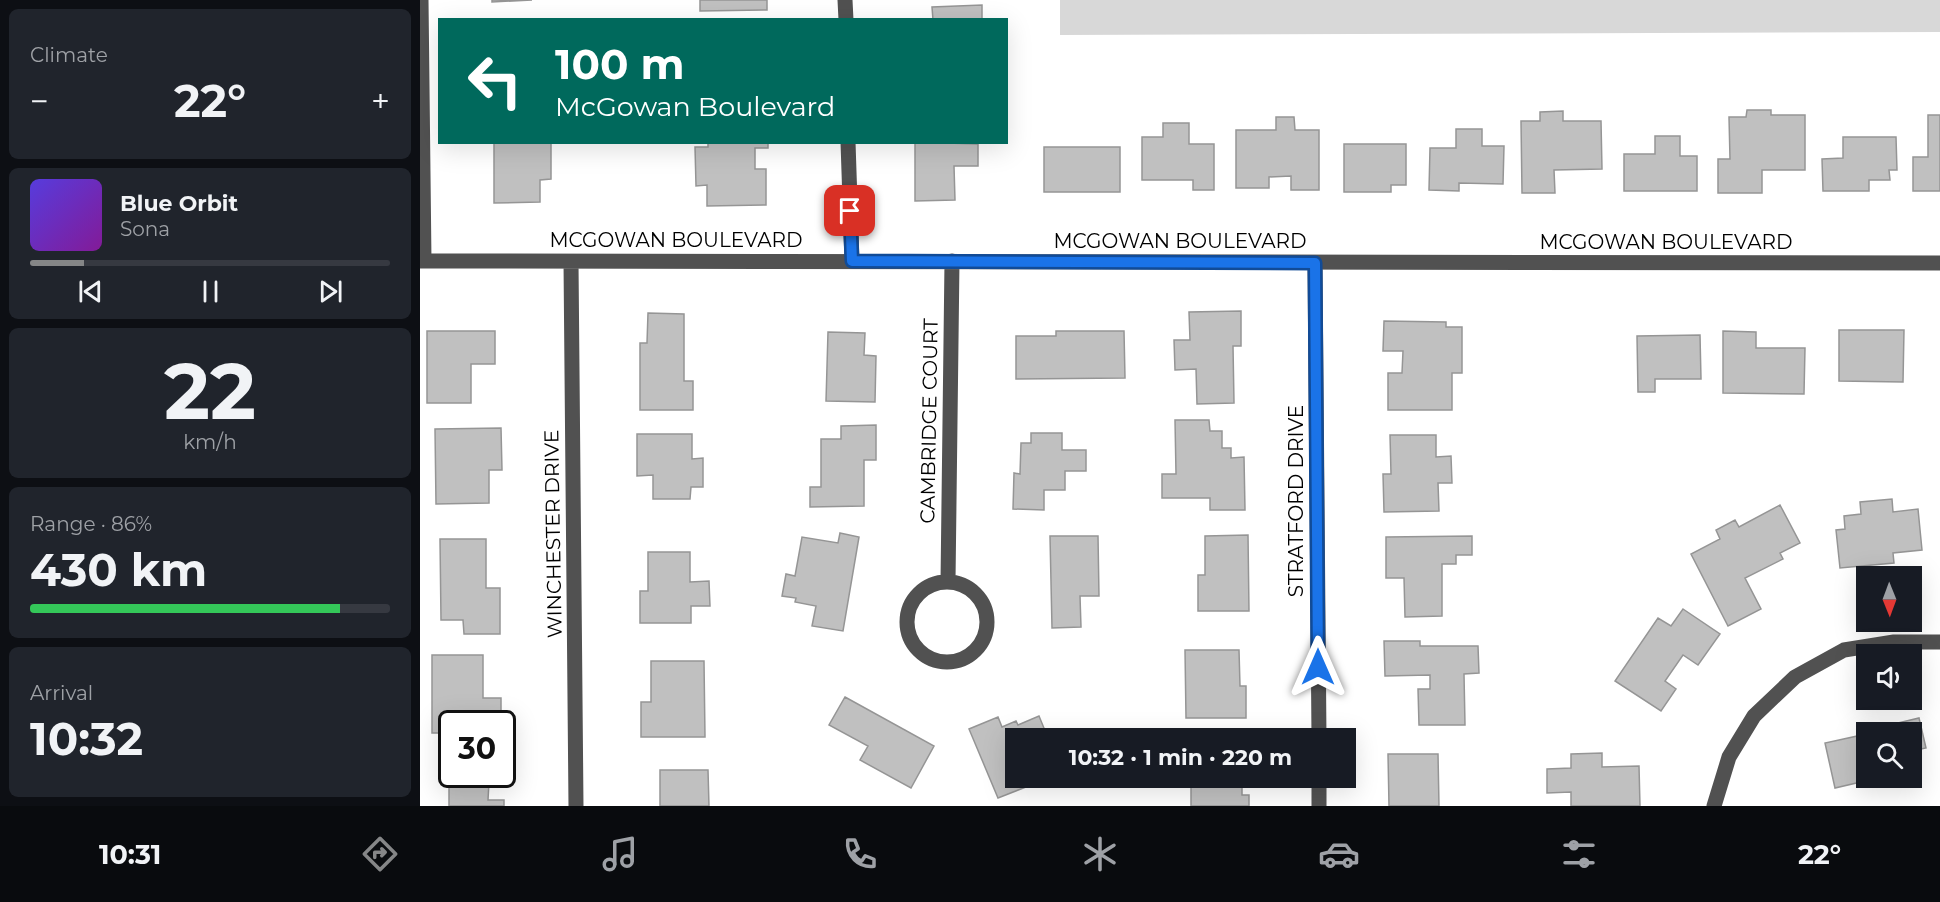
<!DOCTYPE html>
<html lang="en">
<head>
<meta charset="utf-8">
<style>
	:root { --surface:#171b24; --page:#20242c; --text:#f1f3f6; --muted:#9ea1a6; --line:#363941; --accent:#858687 }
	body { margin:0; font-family:Montserrat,sans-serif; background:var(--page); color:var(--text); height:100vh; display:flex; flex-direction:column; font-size:22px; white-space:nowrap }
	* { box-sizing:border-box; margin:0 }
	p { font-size:20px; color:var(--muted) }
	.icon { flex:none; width:33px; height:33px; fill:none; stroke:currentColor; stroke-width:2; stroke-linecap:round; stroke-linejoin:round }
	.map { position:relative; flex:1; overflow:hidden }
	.details { display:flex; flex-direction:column; gap:9px; padding:9px; background:#0d0f14; width:420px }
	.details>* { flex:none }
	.guide { position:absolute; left:18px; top:18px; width:570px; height:126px; border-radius:0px; box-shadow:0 6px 24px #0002; background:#00695c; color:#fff; overflow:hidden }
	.needle { width:39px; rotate:179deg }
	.controls { position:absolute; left:1436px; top:566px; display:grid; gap:12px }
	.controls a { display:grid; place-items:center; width:66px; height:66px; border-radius:0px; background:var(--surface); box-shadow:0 6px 24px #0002; font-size:30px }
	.speed { position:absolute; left:18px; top:710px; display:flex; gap:12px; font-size:30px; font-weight:700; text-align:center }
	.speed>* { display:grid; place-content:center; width:78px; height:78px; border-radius:50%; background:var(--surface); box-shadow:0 6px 24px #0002; line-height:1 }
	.speed .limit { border:3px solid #111; border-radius:9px; background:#fff; color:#111 }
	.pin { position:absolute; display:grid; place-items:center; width:51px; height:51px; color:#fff; margin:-26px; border-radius:12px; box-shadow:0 3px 9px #0006 }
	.me { position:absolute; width:66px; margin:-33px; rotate:0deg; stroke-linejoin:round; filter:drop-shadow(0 0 4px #0008) }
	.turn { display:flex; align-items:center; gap:21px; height:126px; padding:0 18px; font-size:27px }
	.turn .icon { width:78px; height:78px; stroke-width:2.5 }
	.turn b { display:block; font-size:42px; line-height:51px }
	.big { font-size:45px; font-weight:700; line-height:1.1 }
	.details .card { flex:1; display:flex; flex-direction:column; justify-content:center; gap:9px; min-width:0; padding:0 21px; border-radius:9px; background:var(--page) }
	.details .dial { align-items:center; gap:0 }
	.dial b { font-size:78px; line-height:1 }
	.song { display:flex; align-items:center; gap:18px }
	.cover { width:72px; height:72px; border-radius:9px; background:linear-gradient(135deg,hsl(250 70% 55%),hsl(290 70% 35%)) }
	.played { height:6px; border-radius:3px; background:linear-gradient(90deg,var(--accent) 15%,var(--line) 15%) }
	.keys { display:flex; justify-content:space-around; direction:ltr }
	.heat { display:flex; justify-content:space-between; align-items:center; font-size:33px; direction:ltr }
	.charge { height:9px; border-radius:4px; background:linear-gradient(90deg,#34c759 86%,var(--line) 0) }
	.trip { position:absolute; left:585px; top:728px; width:351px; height:60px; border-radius:0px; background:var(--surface); box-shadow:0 6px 24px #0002; font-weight:700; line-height:60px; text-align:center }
	.tabs { display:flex; height:96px; justify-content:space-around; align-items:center; background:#090b0e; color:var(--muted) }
	.tabs .icon { width:42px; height:42px }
	.tabs .on { color:var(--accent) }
	.tabs b { font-size:27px; color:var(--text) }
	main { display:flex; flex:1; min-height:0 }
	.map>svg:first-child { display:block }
	.green { fill:#d8d8d8 }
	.building { fill:#c0c0c0; stroke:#959595; stroke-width:1.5 }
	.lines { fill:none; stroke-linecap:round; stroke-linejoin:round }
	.minor { stroke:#515151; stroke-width:15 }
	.route-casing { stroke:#114b97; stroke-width:15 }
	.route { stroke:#1a73e8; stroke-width:10 }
	.labels { text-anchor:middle; stroke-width:5; stroke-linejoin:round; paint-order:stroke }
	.street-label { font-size:20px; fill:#000; stroke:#fff }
</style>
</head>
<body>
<main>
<section class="details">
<div class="card"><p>Climate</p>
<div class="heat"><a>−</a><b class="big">22°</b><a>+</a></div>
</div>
<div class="card">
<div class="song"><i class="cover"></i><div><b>Blue Orbit</b><p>Sona</p></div></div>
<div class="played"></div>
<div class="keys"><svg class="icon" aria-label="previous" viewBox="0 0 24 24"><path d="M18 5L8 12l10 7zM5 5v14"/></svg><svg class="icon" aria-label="pause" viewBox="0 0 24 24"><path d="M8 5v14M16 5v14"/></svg><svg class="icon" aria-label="next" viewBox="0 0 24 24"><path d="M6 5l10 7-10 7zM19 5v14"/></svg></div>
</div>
<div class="card dial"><b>22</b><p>km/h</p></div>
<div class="card"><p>Range · 86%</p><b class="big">430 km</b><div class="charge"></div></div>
<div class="card"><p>Arrival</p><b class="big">10:32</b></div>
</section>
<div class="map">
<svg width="1520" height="806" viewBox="0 0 1520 806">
	<rect width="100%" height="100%" fill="#fff"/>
	<!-- green -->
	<path class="green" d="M 640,0 L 1520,0 L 1520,32 L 640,35 Z"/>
	<!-- building -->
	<path class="building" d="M 72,0 L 112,0 L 72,2 Z
		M 280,0 L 347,0 L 347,10 L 280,11 Z
		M 562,5 L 562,20 L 513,20 L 512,7 Z
		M 1327,110 L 1351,110 L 1351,115 L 1385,115 L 1385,170 L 1342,170 L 1342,193 L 1298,193 L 1298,159 L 1310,159 L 1309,117 L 1326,117 Z
		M 1143,111 L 1143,121 L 1181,121 L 1182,169 L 1134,170 L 1135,193 L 1102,193 L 1101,121 L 1120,121 L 1120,112 Z
		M 1508,115 L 1520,115 L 1520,191 L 1493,191 L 1493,157 L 1508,157 Z
		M 856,117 L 874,117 L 875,130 L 899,130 L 899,190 L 871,190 L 871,176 L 849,177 L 849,188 L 816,188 L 816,130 L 856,130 Z
		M 743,123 L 769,123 L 769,144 L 794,144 L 794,190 L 773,190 L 773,180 L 722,180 L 722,137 L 743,137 Z
		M 1036,129 L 1062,129 L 1062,146 L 1084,146 L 1083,184 L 1039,183 L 1039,191 L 1009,190 L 1010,148 L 1036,148 Z
		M 1235,136 L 1260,136 L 1260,156 L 1277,156 L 1277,191 L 1204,191 L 1204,154 L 1235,154 Z
		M 1423,137 L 1476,137 L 1477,170 L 1469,170 L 1470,180 L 1449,180 L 1449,191 L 1403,191 L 1402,159 L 1423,158 Z
		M 74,142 L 131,142 L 131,179 L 120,180 L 120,202 L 74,203 Z
		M 288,142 L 348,142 L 348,148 L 335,148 L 335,169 L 346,169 L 346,205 L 287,206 L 287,185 L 276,186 L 275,147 L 288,147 Z
		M 495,142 L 558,144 L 558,166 L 534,166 L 535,200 L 495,201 Z
		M 924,144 L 986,144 L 986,185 L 971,185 L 971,192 L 924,192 Z
		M 624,147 L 700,147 L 700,192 L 624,192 Z
		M 821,311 L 821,346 L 813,346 L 814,403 L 777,404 L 776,369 L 755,370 L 754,340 L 770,340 L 769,312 Z
		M 228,313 L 264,314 L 264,381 L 273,381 L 273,410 L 220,410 L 220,343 L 227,343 Z
		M 964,321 L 1026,322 L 1026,327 L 1042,327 L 1042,373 L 1032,373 L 1032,410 L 968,410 L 968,373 L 982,373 L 983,351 L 963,351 Z
		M 1419,330 L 1484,330 L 1483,382 L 1419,381 Z
		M 7,331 L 75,331 L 75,364 L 51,364 L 51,403 L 7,403 Z
		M 636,331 L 704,331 L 705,378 L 596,379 L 596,336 L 636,336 Z
		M 1303,331 L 1336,332 L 1336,348 L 1385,348 L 1384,394 L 1303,393 Z
		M 408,332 L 445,333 L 444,355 L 456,356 L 455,402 L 406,401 Z
		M 1280,335 L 1281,379 L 1235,379 L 1235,392 L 1218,392 L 1217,336 Z
		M 755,420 L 789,420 L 790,431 L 802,431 L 802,448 L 811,448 L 811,458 L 824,457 L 825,510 L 790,510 L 790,498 L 742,498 L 742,474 L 756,474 Z
		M 456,425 L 456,460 L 444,460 L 444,506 L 390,507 L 390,487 L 401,487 L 401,439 L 421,439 L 421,426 Z
		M 81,428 L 82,470 L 69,470 L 69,503 L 16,504 L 15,429 Z
		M 611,433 L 642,433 L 642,450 L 666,450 L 666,471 L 645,471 L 645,490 L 624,490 L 624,510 L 593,509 L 594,473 L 600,474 L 601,443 L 611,443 Z
		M 217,434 L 272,434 L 272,459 L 283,458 L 283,487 L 271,487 L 270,499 L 233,499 L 233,475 L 217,476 Z
		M 970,435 L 1016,435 L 1016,457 L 1031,456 L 1032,483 L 1018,483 L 1019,511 L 964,512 L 963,474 L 971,474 Z
		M 1472,499 L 1473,512 L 1498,509 L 1502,550 L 1473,553 L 1474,563 L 1420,568 L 1416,530 L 1425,529 L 1424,516 L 1441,514 L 1440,502 Z
		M 1360,505 L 1380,543 L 1360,553 L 1363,559 L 1325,578 L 1341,609 L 1308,626 L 1271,554 L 1300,539 L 1296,530 L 1315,520 L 1319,527 Z
		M 420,533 L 439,537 L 423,631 L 392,626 L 396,606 L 375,602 L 376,598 L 362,596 L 366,574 L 375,576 L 382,537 L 418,543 Z
		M 828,535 L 829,611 L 778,611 L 778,575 L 785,575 L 785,536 Z
		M 630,536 L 678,536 L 679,596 L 660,596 L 661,627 L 632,628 Z
		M 1052,536 L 1052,555 L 1036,555 L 1036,564 L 1022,564 L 1022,616 L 985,617 L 984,578 L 966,578 L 966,537 Z
		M 20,539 L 66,539 L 66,588 L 80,588 L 80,634 L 44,634 L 43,620 L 21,620 Z
		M 228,552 L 270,552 L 270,582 L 289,581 L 290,606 L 271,606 L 271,623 L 220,623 L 220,591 L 228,591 Z
		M 1263,609 L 1300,634 L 1278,665 L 1263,655 L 1245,681 L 1256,689 L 1241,711 L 1195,681 L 1238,618 L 1251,626 Z
		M 964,641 L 1000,641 L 1000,646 L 1058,646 L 1059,673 L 1044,674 L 1045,725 L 999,725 L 998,689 L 1010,689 L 1010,675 L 965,676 Z
		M 765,650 L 819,650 L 820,686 L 826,686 L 826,718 L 766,718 Z
		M 12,655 L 63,655 L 63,698 L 81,698 L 81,723 L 32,723 L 32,733 L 12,733 Z
		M 231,661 L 284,661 L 285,737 L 221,737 L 221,702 L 231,702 Z
		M 425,697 L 514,746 L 491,788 L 440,760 L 448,746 L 409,725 Z
		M 619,716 L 628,738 L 596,738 L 596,777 L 614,777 L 616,783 L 578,798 L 549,729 L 578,717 L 582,727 L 596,721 L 598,725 Z
		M 1499,718 L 1506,748 L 1491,751 L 1491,732 L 1454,732 L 1453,729 Z
		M 1442,735 L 1443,739 L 1446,738 L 1446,777 L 1462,777 L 1415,788 L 1405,743 Z
		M 1182,753 L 1182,767 L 1219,766 L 1220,806 L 1151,806 L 1151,792 L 1127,793 L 1127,769 L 1151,768 L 1151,754 Z
		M 968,754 L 1018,754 L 1019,806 L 969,806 Z
		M 240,770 L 288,770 L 289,806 L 240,806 Z
		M 771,777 L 822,777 L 822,795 L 829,795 L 829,806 L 771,806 Z
		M 29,782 L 69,782 L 68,800 L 84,800 L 84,806 L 29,806 Z"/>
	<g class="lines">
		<!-- minor -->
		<path class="minor" d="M 1,0 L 4,261
			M 425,0 L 426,20
			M 428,142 L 432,261
			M 0,261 L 1520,263
			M 151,262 L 156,806
			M 895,263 L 899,738
			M 528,582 L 532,261
			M487 622a40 40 0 1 1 80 0a40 40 0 1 1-80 0Z
			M 899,777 L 899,806
			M 1294,806 L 1309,757 L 1334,716 L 1375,677 L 1424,650 L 1474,642 L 1520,642"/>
	</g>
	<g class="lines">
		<defs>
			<path id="route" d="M 430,211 L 432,261 L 895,263 L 898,667"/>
		</defs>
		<!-- route casing -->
		<use href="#route" class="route-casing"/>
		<!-- route -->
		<use href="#route" class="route"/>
	</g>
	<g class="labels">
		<!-- street labels -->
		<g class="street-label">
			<text x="256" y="247">MCGOWAN BOULEVARD</text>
			<text x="760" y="248">MCGOWAN BOULEVARD</text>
			<text x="1246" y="249">MCGOWAN BOULEVARD</text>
			<text transform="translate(509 421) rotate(-89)" y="7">CAMBRIDGE COURT</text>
			<text transform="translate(876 501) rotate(-90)" y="7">STRATFORD DRIVE</text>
			<text transform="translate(133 534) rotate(-91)" y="7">WINCHESTER DRIVE</text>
		</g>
	</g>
</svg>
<div class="controls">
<a><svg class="needle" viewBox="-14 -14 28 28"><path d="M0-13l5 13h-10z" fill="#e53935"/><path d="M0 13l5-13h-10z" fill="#9ea1a6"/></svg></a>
<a><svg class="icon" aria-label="sound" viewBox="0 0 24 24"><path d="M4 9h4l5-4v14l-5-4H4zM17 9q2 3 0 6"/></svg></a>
<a><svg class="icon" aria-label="search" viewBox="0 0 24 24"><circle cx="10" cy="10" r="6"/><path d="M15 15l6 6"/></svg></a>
</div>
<div class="speed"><div class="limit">30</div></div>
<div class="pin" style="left:430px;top:211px;background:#d93025"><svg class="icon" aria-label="arrive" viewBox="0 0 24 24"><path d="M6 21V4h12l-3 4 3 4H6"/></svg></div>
<svg class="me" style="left:898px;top:667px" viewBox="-20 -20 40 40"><path d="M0-17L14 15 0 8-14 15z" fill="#1a73e8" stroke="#fff" stroke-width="4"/></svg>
<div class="trip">10:32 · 1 min · 220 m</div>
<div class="guide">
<div class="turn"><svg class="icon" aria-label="left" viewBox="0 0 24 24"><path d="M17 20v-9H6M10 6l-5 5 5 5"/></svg><div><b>100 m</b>McGowan Boulevard</div></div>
</div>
</div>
</main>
<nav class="tabs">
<b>10:31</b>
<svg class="icon on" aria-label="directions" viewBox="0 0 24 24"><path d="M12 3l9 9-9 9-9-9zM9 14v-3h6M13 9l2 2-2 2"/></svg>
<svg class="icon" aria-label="music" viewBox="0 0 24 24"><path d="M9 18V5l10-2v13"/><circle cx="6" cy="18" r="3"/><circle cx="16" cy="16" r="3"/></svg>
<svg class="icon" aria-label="phone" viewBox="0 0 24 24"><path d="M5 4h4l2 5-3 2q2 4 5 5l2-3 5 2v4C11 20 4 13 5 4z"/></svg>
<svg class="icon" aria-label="climate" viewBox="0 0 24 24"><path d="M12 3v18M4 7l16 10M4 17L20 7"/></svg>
<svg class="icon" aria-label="car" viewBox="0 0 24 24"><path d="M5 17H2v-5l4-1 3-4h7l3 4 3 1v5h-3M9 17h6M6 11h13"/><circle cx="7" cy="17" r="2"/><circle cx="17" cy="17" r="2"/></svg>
<svg class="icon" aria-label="filters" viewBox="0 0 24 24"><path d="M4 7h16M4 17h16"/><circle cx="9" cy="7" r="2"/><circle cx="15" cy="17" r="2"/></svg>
<b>22°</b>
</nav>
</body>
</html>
